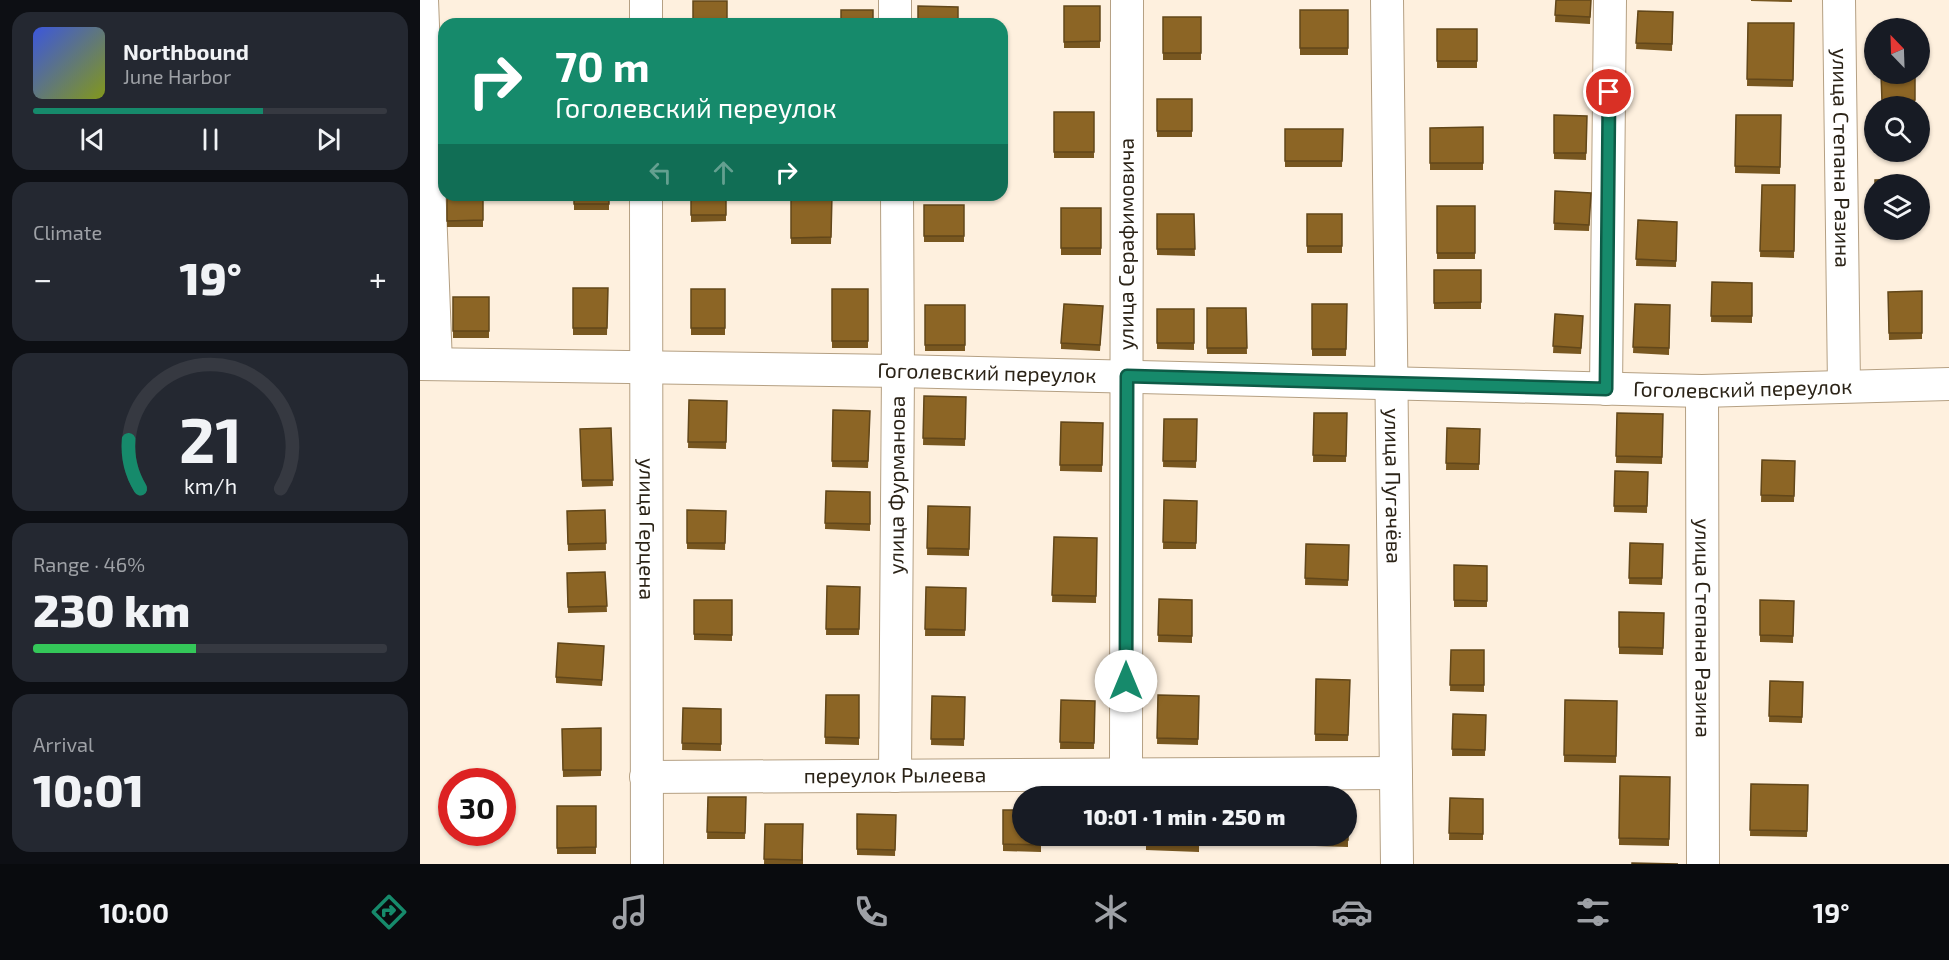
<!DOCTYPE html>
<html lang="en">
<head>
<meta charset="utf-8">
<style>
	:root { --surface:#171b24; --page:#242831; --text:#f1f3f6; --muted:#9ea1a6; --line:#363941; --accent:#168a6b }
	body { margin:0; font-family:"Exo 2",sans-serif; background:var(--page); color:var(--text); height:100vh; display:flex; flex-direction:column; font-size:22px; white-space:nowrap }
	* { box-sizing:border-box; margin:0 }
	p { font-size:20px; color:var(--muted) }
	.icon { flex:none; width:33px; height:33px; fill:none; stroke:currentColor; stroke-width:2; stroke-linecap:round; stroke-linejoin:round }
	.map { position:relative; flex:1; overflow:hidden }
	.details { display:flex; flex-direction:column; gap:12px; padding:12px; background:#0d0f14; width:420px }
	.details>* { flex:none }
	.hud { position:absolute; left:18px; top:18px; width:570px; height:183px; border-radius:18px; box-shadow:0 2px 4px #0004; background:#168a6b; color:#fff; overflow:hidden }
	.needle { width:39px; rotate:337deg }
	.controls { position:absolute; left:1444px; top:18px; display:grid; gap:12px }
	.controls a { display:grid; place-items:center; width:66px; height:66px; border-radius:50%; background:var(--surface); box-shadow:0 2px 4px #0004; font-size:30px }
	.speed { position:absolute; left:18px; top:768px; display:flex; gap:12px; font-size:30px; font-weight:700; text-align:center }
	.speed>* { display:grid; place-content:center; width:78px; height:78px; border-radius:50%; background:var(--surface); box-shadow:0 2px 4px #0004; line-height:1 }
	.speed .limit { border:9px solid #d22; background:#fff; color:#111 }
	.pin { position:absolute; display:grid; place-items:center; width:51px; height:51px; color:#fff; margin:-26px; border:3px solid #fff; border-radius:50%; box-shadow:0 2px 6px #0007 }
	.me { position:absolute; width:66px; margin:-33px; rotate:0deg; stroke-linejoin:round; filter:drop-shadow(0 0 4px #0008) }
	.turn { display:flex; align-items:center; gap:21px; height:126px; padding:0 18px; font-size:27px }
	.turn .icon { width:78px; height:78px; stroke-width:2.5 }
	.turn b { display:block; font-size:42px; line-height:51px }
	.lanes { display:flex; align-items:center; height:57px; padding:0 18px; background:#0003; justify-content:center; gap:30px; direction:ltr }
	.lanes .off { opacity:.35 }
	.big { font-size:45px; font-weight:800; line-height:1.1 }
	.details .widget { flex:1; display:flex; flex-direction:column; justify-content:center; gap:9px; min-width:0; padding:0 21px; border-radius:18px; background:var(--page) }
	.details .dial { align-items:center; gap:0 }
	.dial svg { height:156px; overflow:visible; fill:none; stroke:var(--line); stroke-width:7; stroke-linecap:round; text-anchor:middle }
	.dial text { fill:var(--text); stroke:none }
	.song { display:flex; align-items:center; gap:18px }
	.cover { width:72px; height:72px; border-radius:9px; background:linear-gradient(135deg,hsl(230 70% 55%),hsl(70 70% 35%)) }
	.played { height:6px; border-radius:3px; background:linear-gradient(90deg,var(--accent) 65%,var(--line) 65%) }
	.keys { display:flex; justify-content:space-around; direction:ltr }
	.heat { display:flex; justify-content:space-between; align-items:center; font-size:33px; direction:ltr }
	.charge { height:9px; border-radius:4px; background:linear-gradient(90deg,#34c759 46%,var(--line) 0) }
	.trip { position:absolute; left:592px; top:786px; width:345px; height:60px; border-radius:30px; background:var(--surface); box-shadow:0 2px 4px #0004; font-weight:800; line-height:60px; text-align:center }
	.dock { display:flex; height:96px; justify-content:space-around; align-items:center; background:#090b0e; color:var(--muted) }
	.dock .icon { width:42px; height:42px }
	.dock .active { color:var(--accent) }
	.dock b { font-size:27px; color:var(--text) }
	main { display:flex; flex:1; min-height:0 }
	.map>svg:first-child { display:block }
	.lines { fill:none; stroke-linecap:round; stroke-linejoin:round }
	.minor-casing { stroke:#b5a083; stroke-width:34 }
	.minor { stroke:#fff; stroke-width:32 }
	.wall { fill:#785720 }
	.building { fill:#8c6525; stroke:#62471a; stroke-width:1.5 }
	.route-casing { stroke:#0e5a46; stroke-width:15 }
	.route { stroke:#168a6b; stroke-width:10 }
	.labels { text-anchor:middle; stroke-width:6; stroke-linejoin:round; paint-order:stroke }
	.street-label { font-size:21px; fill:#2b2317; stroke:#fff }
</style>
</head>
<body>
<main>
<section class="details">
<div class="widget">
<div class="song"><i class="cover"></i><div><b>Northbound</b><p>June Harbor</p></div></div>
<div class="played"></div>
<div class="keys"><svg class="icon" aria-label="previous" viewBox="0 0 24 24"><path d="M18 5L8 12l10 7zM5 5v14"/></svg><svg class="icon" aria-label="pause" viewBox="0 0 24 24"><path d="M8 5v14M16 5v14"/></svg><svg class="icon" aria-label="next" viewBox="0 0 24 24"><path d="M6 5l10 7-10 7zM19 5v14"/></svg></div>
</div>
<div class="widget"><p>Climate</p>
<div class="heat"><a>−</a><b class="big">19°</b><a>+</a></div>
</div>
<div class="widget dial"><svg viewBox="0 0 100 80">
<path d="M14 69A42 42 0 1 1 86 69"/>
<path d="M14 69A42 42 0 0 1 8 44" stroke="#168a6b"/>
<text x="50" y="56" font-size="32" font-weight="700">21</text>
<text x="50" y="72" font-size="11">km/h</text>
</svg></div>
<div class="widget"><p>Range · 46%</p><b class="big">230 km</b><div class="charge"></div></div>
<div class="widget"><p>Arrival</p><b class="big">10:01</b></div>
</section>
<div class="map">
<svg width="1529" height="864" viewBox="0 0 1529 864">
	<rect width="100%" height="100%" fill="#fef0de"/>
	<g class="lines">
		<defs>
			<g id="minor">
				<path d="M 2,0 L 16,364"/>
				<path d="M 226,0 L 226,24"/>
				<path d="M 475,0 L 475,24"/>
				<path id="s1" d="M 967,0 L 977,864"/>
				<path id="s2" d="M 1419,0 L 1424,386"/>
				<path id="s3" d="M 226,195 L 227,864"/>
				<path id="s4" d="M 0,364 L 478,371 L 1282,391 L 1529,384"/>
				<path d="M 1186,389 L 1190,0"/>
				<path id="s5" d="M 1282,391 L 1283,864"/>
				<path id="s6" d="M 706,775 L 707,0"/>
				<path id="s7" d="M 475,776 L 478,371 L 477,195"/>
				<path id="s8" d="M 226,777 L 976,773"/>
			</g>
		</defs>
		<!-- minor casing -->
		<use href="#minor" class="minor-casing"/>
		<!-- minor -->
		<use href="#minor" class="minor"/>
	</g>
	<!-- wall -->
	<path class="wall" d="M 1136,0 L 1171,0 L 1170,24 L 1135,22 Z
		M 1331,0 L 1372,0 L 1372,2 L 1331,1 Z
		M 644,6 L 680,6 L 680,48 L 644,48 Z
		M 880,10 L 928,10 L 928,55 L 880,55 Z
		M 1218,11 L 1253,12 L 1252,51 L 1216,49 Z
		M 743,17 L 781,17 L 781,60 L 743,60 Z
		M 1328,23 L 1374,23 L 1373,87 L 1327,86 Z
		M 1017,29 L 1057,29 L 1057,68 L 1017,68 Z
		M 1461,74 L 1495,74 L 1495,106 L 1462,106 Z
		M 737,99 L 772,99 L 772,137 L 737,137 Z
		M 634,112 L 674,112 L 674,158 L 634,158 Z
		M 1134,115 L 1167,116 L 1166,160 L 1134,159 Z
		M 1316,115 L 1361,115 L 1360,174 L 1315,173 Z
		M 1063,127 L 1063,170 L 1010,170 L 1010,128 Z
		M 865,129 L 923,129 L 922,167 L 865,167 Z
		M 1342,185 L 1375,185 L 1374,258 L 1340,257 Z
		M 1135,191 L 1171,193 L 1169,231 L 1134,230 Z
		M 27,195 L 63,195 L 63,227 L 27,227 Z
		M 154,195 L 189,195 L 189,210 L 154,210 Z
		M 271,195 L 306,195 L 306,221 L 271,222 Z
		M 371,195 L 412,195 L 411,244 L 371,244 Z
		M 504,205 L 544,205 L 544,242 L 504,242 Z
		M 1017,206 L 1055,206 L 1055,259 L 1017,259 Z
		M 641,208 L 681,208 L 681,255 L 641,255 Z
		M 737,214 L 774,214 L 775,256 L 737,255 Z
		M 887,214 L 922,214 L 922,253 L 887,253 Z
		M 1218,220 L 1257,222 L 1256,267 L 1216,266 Z
		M 1014,270 L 1061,270 L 1061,309 L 1014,309 Z
		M 1292,282 L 1332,283 L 1332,323 L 1291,322 Z
		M 153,288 L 188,288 L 187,335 L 153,335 Z
		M 271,289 L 305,289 L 305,335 L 271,335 Z
		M 412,289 L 448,289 L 448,348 L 412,348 Z
		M 1502,291 L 1502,339 L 1469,340 L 1468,292 Z
		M 33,297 L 69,297 L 69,338 L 33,338 Z
		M 892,304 L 927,304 L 926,356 L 892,356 Z
		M 1215,304 L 1250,305 L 1249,355 L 1213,353 Z
		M 505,305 L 545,305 L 545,351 L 505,351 Z
		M 683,306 L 680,351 L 641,349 L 641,343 Z
		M 787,308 L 826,308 L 827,354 L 787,354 Z
		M 737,309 L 774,309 L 774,350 L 737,349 Z
		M 1135,314 L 1163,316 L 1161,354 L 1133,353 Z
		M 504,396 L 546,397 L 545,446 L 503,445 Z
		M 269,400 L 307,401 L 306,449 L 268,448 Z
		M 413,410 L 450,411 L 448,468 L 412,467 Z
		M 894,413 L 927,413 L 926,462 L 893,462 Z
		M 1197,413 L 1243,414 L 1242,464 L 1196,463 Z
		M 744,419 L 777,419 L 776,468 L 743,467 Z
		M 641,422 L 683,423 L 682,472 L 640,471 Z
		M 191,428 L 193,486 L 162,487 L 160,429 Z
		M 1027,428 L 1060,429 L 1059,470 L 1026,470 Z
		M 1342,460 L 1375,461 L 1374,502 L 1341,502 Z
		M 1195,471 L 1228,472 L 1227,513 L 1194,512 Z
		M 406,491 L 450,492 L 450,531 L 405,529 Z
		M 744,500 L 777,501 L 776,549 L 743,549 Z
		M 508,506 L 550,507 L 549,556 L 507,555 Z
		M 185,510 L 186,550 L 148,551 L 147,511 Z
		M 267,510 L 306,511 L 305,550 L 267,549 Z
		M 634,537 L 677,538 L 676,603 L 632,602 Z
		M 1210,543 L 1243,544 L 1242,585 L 1209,584 Z
		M 886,544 L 929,545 L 928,586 L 885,585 Z
		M 1034,565 L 1067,566 L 1067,607 L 1034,607 Z
		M 185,572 L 187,612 L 148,613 L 147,573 Z
		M 407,586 L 440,587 L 439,635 L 406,635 Z
		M 506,587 L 546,588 L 545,636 L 505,636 Z
		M 739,599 L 772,600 L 772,643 L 738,642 Z
		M 274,600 L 312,600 L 312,641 L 274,640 Z
		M 1340,600 L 1374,601 L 1373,643 L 1340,642 Z
		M 1199,612 L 1244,613 L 1243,655 L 1199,654 Z
		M 1031,650 L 1064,650 L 1064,692 L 1030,691 Z
		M 184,653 L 182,686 L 136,683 L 136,677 Z
		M 896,679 L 930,680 L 928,741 L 895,741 Z
		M 1350,681 L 1383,682 L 1382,723 L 1349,722 Z
		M 406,695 L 439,695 L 439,745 L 405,744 Z
		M 738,695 L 779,696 L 778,745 L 737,744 Z
		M 512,696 L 545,697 L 544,746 L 511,745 Z
		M 641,700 L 675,701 L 674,749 L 640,749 Z
		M 1145,700 L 1197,701 L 1196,763 L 1144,762 Z
		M 263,708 L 301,709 L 301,751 L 262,750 Z
		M 1033,714 L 1066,715 L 1065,756 L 1032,756 Z
		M 181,728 L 181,776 L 143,777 L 142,729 Z
		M 1200,776 L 1250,777 L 1249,846 L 1199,845 Z
		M 1331,784 L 1388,785 L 1387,837 L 1330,836 Z
		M 288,797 L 326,797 L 325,839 L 287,839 Z
		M 1030,798 L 1063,799 L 1063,840 L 1029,840 Z
		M 928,805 L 928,847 L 895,846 L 895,836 Z
		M 137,806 L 176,806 L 176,854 L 137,854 Z
		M 583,810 L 621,836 L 621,852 L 583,851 Z
		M 437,814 L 476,815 L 475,856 L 437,855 Z
		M 345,824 L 383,824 L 383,864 L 344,864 Z
		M 726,836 L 779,836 L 779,852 L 726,850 Z"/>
	<!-- building -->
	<path class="building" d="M 1136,0 L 1171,0 L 1170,17 L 1135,15 Z
		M 273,1 L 307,1 L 307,24 L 273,24 Z
		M 498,6 L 538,7 L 538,24 L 498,24 Z
		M 644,6 L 680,6 L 680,41 L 644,42 Z
		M 421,10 L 453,10 L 453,24 L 421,24 Z
		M 880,10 L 928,10 L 928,48 L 880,48 Z
		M 1218,11 L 1253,12 L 1252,44 L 1216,43 Z
		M 743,17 L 781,17 L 781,53 L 743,53 Z
		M 143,22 L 190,22 L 190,24 L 143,24 Z
		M 25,23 L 68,23 L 68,24 L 25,24 Z
		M 1328,23 L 1374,23 L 1373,80 L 1327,79 Z
		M 1017,29 L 1057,29 L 1057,61 L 1017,61 Z
		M 1461,74 L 1495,74 L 1495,100 L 1462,101 Z
		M 737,99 L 772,99 L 772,131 L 737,131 Z
		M 634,112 L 674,112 L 674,152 L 634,152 Z
		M 1134,115 L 1167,116 L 1166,153 L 1134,153 Z
		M 1316,115 L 1361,115 L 1360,167 L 1315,166 Z
		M 1063,127 L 1063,163 L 1010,163 L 1010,128 Z
		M 865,129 L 923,129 L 922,161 L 865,161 Z
		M 1488,179 L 1488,184 L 1455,184 L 1455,221 L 1455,180 Z
		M 1342,185 L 1375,185 L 1374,251 L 1340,251 Z
		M 1135,191 L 1171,193 L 1169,225 L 1134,223 Z
		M 27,195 L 63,195 L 63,220 L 27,221 Z
		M 154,195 L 189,195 L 189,204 L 154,204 Z
		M 271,195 L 306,195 L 306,215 L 271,215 Z
		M 371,195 L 412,195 L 411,237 L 371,238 Z
		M 504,205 L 544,205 L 544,236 L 504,236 Z
		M 1017,206 L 1055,206 L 1055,253 L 1017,253 Z
		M 641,208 L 681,208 L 681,248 L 641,248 Z
		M 737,214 L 774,214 L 775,249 L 737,249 Z
		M 887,214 L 922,214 L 922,246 L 887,246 Z
		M 1218,220 L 1257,222 L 1256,261 L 1216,259 Z
		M 1014,270 L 1061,270 L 1061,302 L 1014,303 Z
		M 1292,282 L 1332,283 L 1332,316 L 1291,316 Z
		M 153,288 L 188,288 L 187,328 L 153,328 Z
		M 271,289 L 305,289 L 305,328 L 271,328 Z
		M 412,289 L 448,289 L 448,341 L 412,341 Z
		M 1502,291 L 1502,333 L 1469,333 L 1468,292 Z
		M 33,297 L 69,297 L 69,331 L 33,331 Z
		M 644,304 L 683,306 L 680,345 L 641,343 Z
		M 892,304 L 927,304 L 926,349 L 892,349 Z
		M 1215,304 L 1250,305 L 1249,348 L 1213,347 Z
		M 505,305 L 545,305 L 545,345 L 505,345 Z
		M 787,308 L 826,308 L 827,348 L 787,348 Z
		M 737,309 L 774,309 L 774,343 L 737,343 Z
		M 1135,314 L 1163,316 L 1161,348 L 1133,346 Z
		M 504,396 L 546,397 L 545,439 L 503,438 Z
		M 269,400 L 307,401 L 306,442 L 268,442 Z
		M 413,410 L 450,411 L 448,461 L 412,461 Z
		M 894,413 L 927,413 L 926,456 L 893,455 Z
		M 1197,413 L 1243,414 L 1242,457 L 1196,456 Z
		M 744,419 L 777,419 L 776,461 L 743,461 Z
		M 641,422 L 683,423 L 682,465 L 640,465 Z
		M 191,428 L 193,480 L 162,480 L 160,429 Z
		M 1027,428 L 1060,429 L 1059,464 L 1026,463 Z
		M 1342,460 L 1375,461 L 1374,496 L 1341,495 Z
		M 1195,471 L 1228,472 L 1227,506 L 1194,506 Z
		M 406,491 L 450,492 L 450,524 L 405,523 Z
		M 744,500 L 777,501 L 776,543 L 743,542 Z
		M 508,506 L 550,507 L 549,549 L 507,548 Z
		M 185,510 L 186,543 L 148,544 L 147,511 Z
		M 267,510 L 306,511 L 305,543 L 267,543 Z
		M 634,537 L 677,538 L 676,596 L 632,595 Z
		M 1210,543 L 1243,544 L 1242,578 L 1209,578 Z
		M 886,544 L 929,545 L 928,580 L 885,578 Z
		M 1034,565 L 1067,566 L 1067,601 L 1034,600 Z
		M 185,572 L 187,606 L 148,607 L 147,573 Z
		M 407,586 L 440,587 L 439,629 L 406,629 Z
		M 506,587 L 546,588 L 545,630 L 505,629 Z
		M 739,599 L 772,600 L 772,636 L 738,635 Z
		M 274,600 L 312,600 L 312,635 L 274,634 Z
		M 1340,600 L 1374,601 L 1373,636 L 1340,635 Z
		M 1199,612 L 1244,613 L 1243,648 L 1199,647 Z
		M 138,643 L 184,646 L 182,680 L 136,677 Z
		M 1031,650 L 1064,650 L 1064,685 L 1030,685 Z
		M 896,679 L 930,680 L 928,735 L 895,734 Z
		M 1350,681 L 1383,682 L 1382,717 L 1349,716 Z
		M 406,695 L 439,695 L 439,738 L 405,737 Z
		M 738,695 L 779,696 L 778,739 L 737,738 Z
		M 512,696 L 545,697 L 544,739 L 511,739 Z
		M 641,700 L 675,701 L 674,743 L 640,742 Z
		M 1145,700 L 1197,701 L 1196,756 L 1144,755 Z
		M 263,708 L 301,709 L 301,744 L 262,743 Z
		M 1033,714 L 1066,715 L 1065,750 L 1032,749 Z
		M 181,728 L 181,770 L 143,770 L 142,729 Z
		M 1200,776 L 1250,777 L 1249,839 L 1199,838 Z
		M 1331,784 L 1388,785 L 1387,831 L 1330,830 Z
		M 288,797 L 326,797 L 325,833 L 287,832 Z
		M 1030,798 L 1063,799 L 1063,834 L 1029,833 Z
		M 927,805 L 928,805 L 928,840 L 895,840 L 895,836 L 927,836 Z
		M 137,806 L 176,806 L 176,847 L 137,848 Z
		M 583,810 L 603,810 L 603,836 L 621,836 L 621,845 L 583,844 Z
		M 437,814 L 476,815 L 475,850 L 437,849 Z
		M 345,824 L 383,824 L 382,860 L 344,859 Z
		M 726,836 L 779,836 L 779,845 L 726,844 Z
		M 1212,863 L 1258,864 L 1212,864 Z"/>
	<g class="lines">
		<defs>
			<path id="route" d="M 706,681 L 707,376 L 1186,389 L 1189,92"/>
		</defs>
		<!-- route casing -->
		<use href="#route" class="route-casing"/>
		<!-- route -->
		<use href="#route" class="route"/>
	</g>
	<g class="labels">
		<!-- street labels -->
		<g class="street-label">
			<text dy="7" stroke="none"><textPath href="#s2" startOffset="158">улица Степана Разина</textPath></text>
			<text dy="7" stroke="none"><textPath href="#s6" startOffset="531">улица Серафимовича</textPath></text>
			<text dy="7" stroke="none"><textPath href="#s4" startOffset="567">Гоголевский переулок</textPath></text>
			<text dy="7" stroke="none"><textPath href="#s4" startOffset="1323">Гоголевский переулок</textPath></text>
			<text dy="7" stroke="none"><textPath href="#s7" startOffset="291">улица Фурманова</textPath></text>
			<text dy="7" stroke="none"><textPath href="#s1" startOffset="486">улица Пугачёва</textPath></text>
			<text dy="7" stroke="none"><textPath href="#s3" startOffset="334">улица Герцена</textPath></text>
			<text dy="7" stroke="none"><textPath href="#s5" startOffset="237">улица Степана Разина</textPath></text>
			<text dy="7" stroke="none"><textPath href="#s8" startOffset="249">переулок Рылеева</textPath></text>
		</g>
	</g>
</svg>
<div class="controls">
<a><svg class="needle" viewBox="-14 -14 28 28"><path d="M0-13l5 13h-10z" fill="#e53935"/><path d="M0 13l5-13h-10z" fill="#9ea1a6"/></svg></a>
<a><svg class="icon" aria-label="search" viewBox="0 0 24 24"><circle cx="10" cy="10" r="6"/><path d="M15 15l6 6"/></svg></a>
<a><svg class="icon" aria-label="layers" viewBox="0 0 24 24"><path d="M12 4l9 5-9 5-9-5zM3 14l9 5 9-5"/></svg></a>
</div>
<div class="speed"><div class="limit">30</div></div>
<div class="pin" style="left:1189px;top:92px;background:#d93025"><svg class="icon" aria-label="arrive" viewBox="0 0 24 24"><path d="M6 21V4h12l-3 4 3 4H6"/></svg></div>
<svg class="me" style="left:706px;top:681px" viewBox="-20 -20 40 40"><circle r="19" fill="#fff"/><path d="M0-13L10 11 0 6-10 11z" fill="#168a6b"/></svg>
<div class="trip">10:01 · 1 min · 250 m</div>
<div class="hud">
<div class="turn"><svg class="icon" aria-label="right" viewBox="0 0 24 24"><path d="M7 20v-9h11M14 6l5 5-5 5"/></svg><div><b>70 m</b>Гоголевский переулок</div></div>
<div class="lanes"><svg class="icon off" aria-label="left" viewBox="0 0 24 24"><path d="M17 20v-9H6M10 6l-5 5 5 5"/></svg><svg class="icon off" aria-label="ahead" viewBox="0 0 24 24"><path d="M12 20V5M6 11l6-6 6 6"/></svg><svg class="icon" aria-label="right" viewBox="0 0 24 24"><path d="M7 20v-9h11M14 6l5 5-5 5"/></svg></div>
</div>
</div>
</main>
<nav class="dock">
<b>10:00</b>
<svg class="icon active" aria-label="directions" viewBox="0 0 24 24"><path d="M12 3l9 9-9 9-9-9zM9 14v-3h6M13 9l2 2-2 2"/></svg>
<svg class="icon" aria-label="music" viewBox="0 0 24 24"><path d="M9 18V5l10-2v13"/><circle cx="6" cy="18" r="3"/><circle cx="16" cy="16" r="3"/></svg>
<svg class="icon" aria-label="phone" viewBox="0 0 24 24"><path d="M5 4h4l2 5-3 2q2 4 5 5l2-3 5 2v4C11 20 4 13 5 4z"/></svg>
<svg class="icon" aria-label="climate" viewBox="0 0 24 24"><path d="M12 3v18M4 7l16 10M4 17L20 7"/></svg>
<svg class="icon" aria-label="car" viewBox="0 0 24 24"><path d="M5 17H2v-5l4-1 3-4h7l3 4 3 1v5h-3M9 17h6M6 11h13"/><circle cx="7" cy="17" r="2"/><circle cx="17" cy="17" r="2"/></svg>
<svg class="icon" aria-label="filters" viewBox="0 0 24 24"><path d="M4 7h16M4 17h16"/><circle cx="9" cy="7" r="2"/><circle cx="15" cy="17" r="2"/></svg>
<b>19°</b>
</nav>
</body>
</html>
